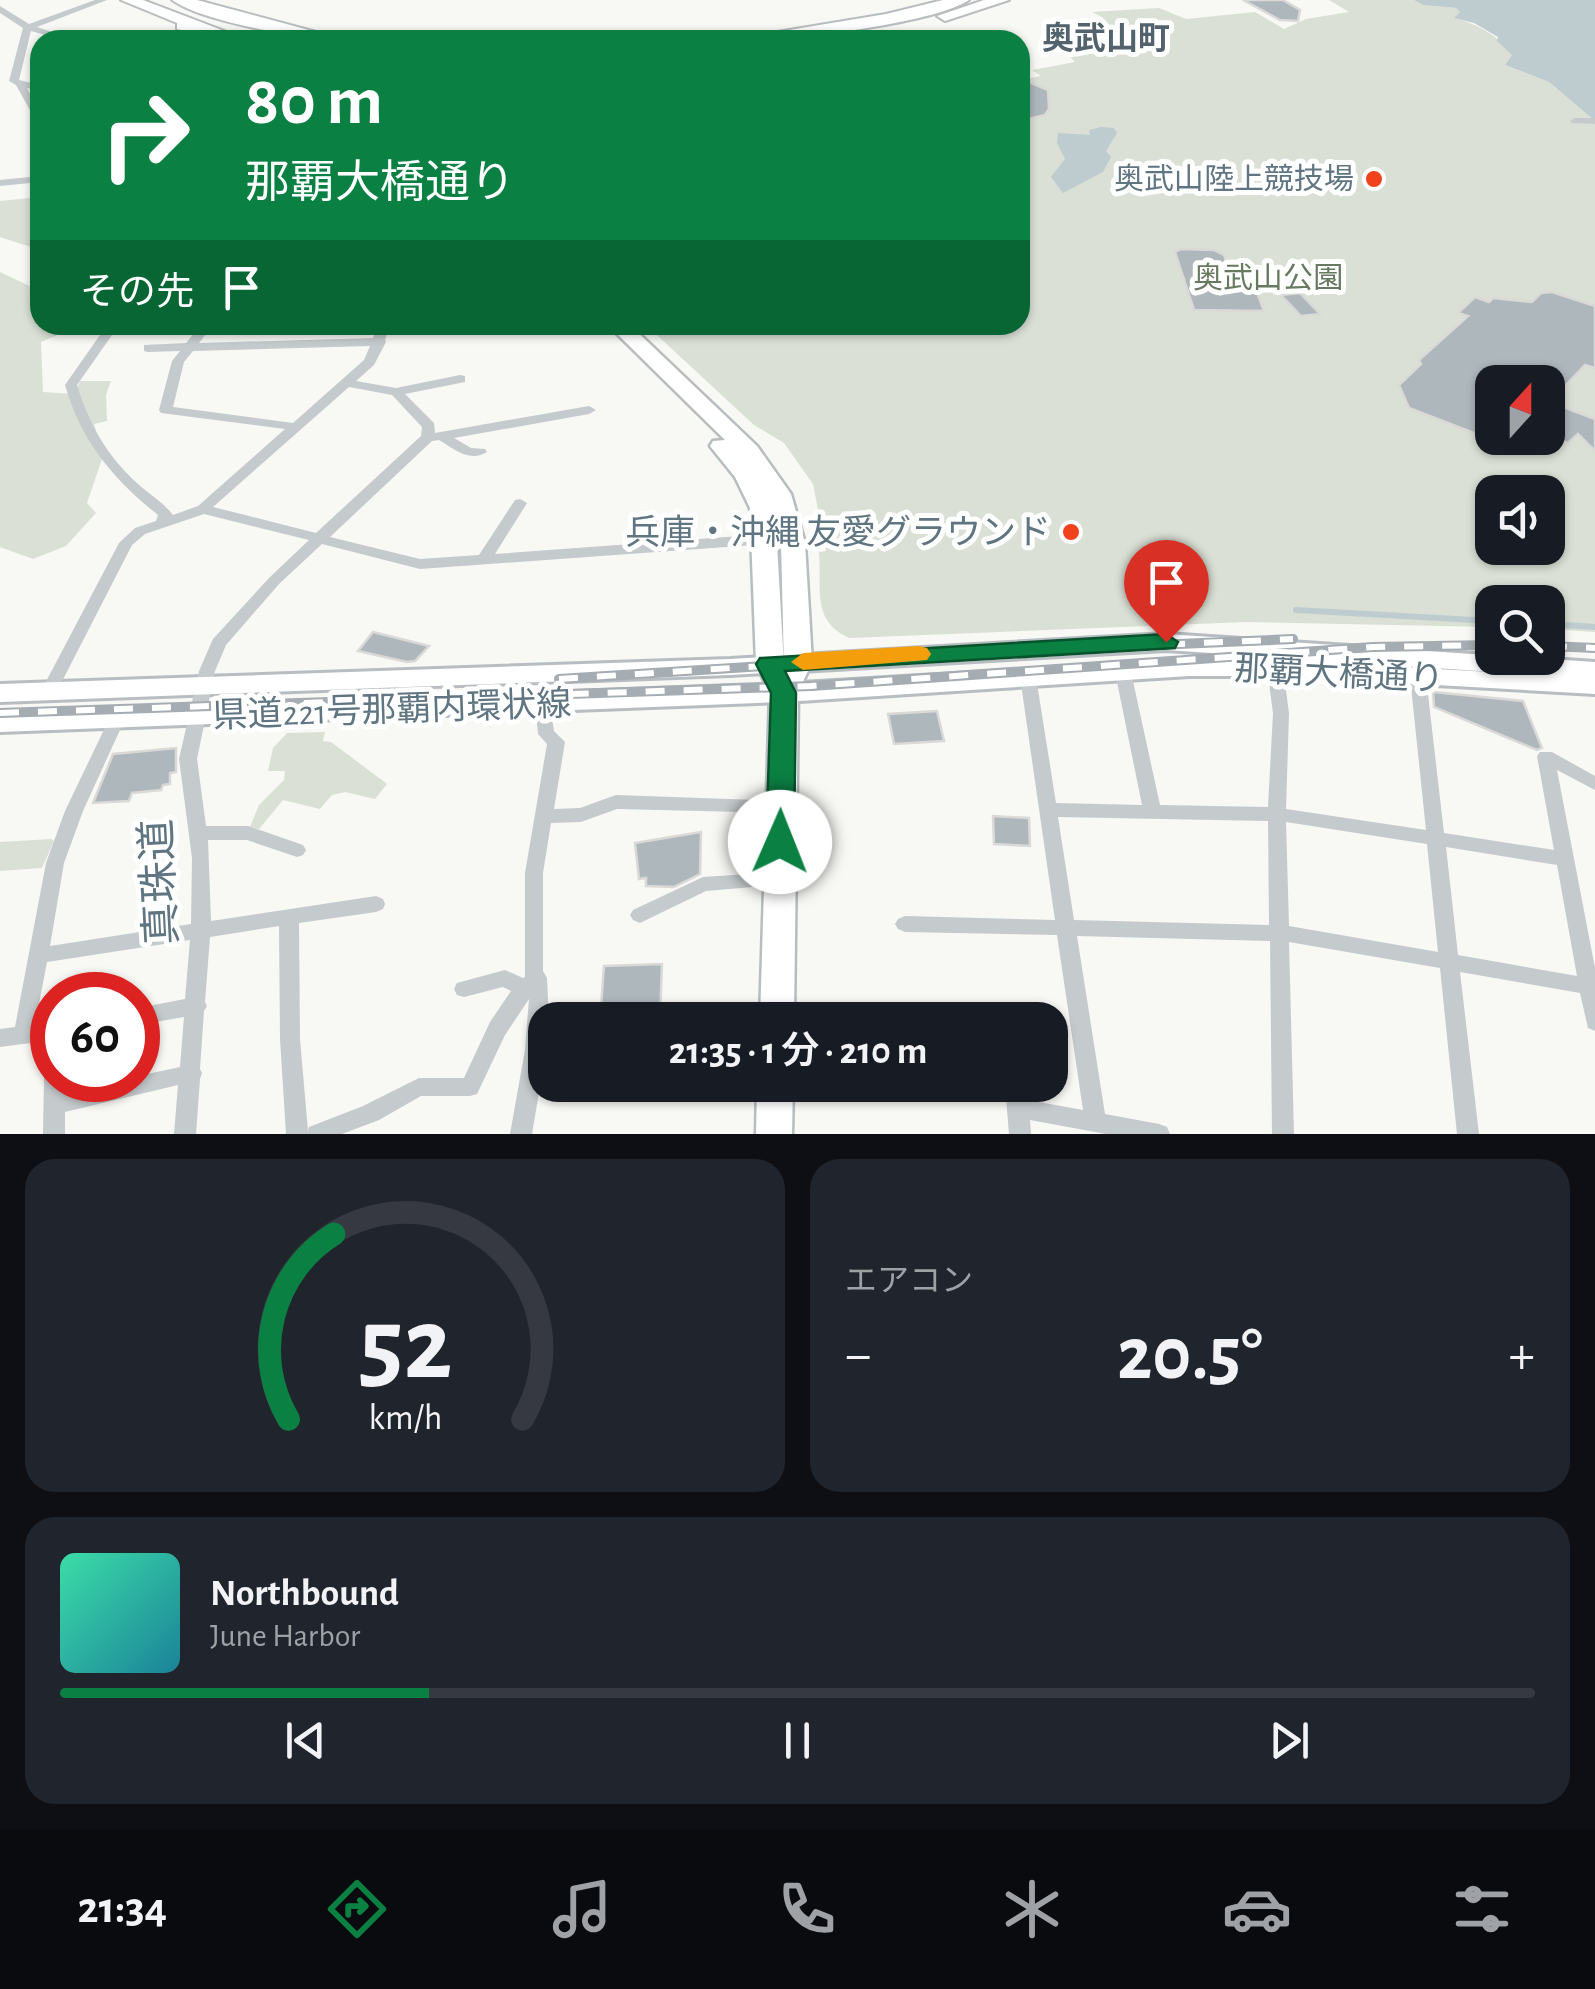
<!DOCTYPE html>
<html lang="ja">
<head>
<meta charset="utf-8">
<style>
	:root { --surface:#171b24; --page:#20242c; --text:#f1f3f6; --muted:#9ea1a6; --line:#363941; --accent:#0b8043 }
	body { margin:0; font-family:"Alegreya Sans","Noto Sans JP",sans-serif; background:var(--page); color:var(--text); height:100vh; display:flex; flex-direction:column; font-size:38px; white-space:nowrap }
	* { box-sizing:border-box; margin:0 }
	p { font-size:32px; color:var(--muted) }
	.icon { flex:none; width:55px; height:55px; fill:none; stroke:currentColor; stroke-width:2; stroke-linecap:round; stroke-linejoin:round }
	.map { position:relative; height:1134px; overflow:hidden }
	.side { display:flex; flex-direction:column; gap:25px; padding:25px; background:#0d0f14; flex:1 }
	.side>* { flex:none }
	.banner { position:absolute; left:30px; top:30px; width:1000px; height:305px; border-radius:30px; box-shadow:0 2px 8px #0004; background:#0b8043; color:#fff; overflow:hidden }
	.needle { width:65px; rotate:21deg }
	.tools { position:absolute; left:1475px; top:365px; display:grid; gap:20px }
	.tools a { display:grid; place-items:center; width:90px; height:90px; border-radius:20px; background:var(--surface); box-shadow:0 2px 8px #0004; font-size:50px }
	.speed { position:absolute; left:30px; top:972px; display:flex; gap:20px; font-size:50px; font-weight:700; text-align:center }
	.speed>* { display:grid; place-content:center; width:130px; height:130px; border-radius:50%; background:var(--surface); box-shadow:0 2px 8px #0004; line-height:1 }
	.speed .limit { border:15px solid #d22; background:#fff; color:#111 }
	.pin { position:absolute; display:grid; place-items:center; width:85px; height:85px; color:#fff; margin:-102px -42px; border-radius:50% 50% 50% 0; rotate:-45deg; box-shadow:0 0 10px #0007 }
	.pin .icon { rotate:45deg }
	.me { position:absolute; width:110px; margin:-55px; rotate:1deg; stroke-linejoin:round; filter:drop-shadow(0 0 8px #0008) }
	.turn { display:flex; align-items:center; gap:35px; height:210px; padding:0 50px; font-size:45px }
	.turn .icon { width:130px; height:130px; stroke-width:2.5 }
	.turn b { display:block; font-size:70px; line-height:85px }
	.then { display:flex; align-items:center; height:95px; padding:0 50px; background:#0003; gap:20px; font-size:38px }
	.big { font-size:75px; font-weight:600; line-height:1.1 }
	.side .widget { flex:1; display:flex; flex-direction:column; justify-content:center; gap:15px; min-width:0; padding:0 35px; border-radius:30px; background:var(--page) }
	.side .dial { align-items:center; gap:0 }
	.dial svg { height:260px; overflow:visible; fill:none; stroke:var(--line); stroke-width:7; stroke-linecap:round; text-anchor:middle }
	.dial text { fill:var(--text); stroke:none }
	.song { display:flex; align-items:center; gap:30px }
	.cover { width:120px; height:120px; border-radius:15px; background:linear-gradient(135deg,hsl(160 70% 55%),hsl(190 70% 35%)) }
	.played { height:10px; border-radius:5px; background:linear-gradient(90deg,var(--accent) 25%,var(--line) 25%) }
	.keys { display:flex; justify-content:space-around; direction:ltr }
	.heat { display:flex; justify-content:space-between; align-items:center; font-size:55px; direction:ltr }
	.side .tiles { flex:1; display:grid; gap:25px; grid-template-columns:1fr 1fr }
	.widget:last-child { grid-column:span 2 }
	.trip { position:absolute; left:528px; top:1002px; width:540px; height:100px; border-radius:30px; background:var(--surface); box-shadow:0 2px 8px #0004; font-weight:600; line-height:100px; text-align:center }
	.dock { display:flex; height:160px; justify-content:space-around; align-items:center; background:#090b0e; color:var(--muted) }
	.dock .icon { width:70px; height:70px }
	.dock .current { color:var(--accent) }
	.dock b { font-size:45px; color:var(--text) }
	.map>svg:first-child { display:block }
	.green { fill:#dae0d5; fill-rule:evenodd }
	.water { fill:#becbcf }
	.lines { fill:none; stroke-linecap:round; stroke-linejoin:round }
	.stream { stroke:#becbcf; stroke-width:6 }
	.building { fill:#aeb7bc; stroke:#dad9d7; stroke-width:2.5 }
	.secondary-casing { stroke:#b7bdc1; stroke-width:6 }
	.primary-casing { stroke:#b8bdc0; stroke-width:5 }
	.highway-casing { stroke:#b9bdc0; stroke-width:4 }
	.street { fill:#c5cacd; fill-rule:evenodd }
	.secondary { fill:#fff; fill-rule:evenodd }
	.primary { fill:#fff; fill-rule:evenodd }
	.highway { fill:#fff; fill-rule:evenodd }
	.rail-casing { stroke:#a5adb2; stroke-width:10 }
	.rail { stroke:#fff; stroke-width:6; stroke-dasharray:19; stroke-linecap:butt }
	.route { fill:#0b8043; stroke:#07532c; stroke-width:2.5 }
	.slow { fill:#f59e0b }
	.poi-dot { fill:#f0421c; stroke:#fff; stroke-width:4 }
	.labels { text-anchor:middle; stroke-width:10; stroke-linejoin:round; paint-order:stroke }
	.far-poi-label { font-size:30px; fill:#607582; stroke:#fff; text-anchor:end }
	.far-park-label { font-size:30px; fill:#667a60; stroke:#fff }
	.far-quarter-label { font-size:32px; font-weight:bold; fill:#53636d; stroke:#fff }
	.poi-label { font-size:35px; fill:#607582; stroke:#fff; text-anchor:end }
	.street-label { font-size:35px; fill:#607582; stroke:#fff }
	.near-street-label { font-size:42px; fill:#607582; stroke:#fff }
</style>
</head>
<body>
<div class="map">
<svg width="1595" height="1134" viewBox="0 0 1595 1134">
	<rect width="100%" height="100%" fill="#f8f8f5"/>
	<!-- green -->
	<path class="green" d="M 1329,0 L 1414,0 L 1424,5 L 1456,8 L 1460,12 L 1455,18 C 1479,25 1498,35 1512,55 L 1505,65 L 1549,82 L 1595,121 L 1595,632 L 1548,629 L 1548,602 L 1492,602 L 1492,627 L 1246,622 L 849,638 C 811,620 822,591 819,552 L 826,551 L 813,484 L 784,443 L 754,425 L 646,325 L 1020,325 L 1020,80 L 1041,76 L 1032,70 L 1075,62 L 1046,32 L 1084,18 L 1104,18 L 1092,12 L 1159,8 L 1186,19 L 1255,12 L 1284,29 L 1306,19 L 1349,12 ZM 1492,382 L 1548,382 L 1548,438 L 1492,438 ZM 1492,492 L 1548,492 L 1548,548 L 1492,548 Z
		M 40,197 L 40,250 L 0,237 L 0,201 Z
		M 0,272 L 40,291 L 40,325 L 74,328 L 41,342 L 43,392 L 75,394 L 80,381 L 111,381 L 106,395 L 107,421 L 94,424 L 103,456 L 87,503 L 96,513 L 66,546 L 33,559 L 0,547 Z
		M 325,732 L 323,741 L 331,742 L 387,784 L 375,799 L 345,792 L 332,795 L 320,809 L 283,800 L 259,829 L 250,827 L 259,805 L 284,780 L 285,771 L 268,771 L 273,748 L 287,733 Z
		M 51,839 L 54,841 L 42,868 L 0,871 L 0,842 Z"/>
	<!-- water -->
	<path class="water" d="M 1414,0 L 1595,0 L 1595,121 L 1549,82 L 1505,65 L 1512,55 L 1497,41 L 1498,37 L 1474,23 L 1454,18 L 1460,12 L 1456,8 L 1423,5 Z
		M 1101,127 L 1114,128 L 1117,133 L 1106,151 L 1111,157 L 1103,172 L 1063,193 L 1051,177 L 1065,159 L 1057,143 L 1058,133 L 1090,135 L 1089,130 Z"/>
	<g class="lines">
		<!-- stream -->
		<path class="stream" d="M 1296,610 L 1492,621
			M 1548,624 L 1595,627"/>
	</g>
	<!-- building -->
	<path class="building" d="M 1243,0 L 1283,0 L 1300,10 L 1298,21 L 1280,20 Z
		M 1020,78 L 1048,90 L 1049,109 L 1045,115 L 1020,121 Z
		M 1181,249 L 1214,250 L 1224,255 L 1232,276 L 1255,287 L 1264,311 L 1194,310 L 1175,252 Z
		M 1552,292 L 1595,306 L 1595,368 L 1585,365 L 1550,402 L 1595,419 L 1595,451 L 1578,434 L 1568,443 L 1561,441 L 1548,452 L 1548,382 L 1492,382 L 1492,440 L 1409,408 L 1399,385 L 1421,364 L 1419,360 L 1468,316 L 1458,313 L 1475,297 L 1489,302 L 1493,298 L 1532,302 L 1541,293 Z
		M 1300,293 L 1320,314 L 1301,316 L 1281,295 Z
		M 373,632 L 429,646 L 415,661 L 407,662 L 358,651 Z
		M 1433,692 L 1523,701 L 1542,748 L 1537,750 L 1434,707 Z
		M 937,711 L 944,741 L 894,744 L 888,714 Z
		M 176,748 L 176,772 L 170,773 L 170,784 L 163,785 L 161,790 L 132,793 L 129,801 L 93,803 L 113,754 Z
		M 993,816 L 1029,818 L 1030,846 L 994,844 Z
		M 701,832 L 700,874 L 674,887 L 646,886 L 646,878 L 639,879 L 635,843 Z
		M 662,964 L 660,1020 L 600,1020 L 604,966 Z"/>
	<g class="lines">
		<defs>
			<path id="secondary" d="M 1166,634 L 1595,662 L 1595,694 L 1275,676 L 1189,676 L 784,702 L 0,732 L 0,714 L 784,684 L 1189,660 L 1275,660 L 1525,674 L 1166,650 L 730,675 L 0,702 L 0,684 L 730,659 Z"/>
			<path id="primary" d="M 608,325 L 630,325 L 757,446 L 791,494 L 805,543 L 812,662 L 798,693 L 794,1020 L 760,1020 L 770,693 L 756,664 L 750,508 L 735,477 L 710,446 L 713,441 L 725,440 ZM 776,526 L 781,543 L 784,666 Z
				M 757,1085 L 793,1085 L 792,1134 L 756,1134 Z"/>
			<path id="highway" d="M 121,0 L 143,0 L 248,40 L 220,40 L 177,29 L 177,23 Z
				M 172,0 L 197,0 L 346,40 C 307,40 202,22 172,0 Z
				M 943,0 L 969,0 C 935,23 795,40 751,40 L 759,35 L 886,14 Z
				M 984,0 L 1009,0 L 945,21 L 937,16 Z"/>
		</defs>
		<!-- secondary casing -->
		<use href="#secondary" class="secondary-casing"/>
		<!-- primary casing -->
		<use href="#primary" class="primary-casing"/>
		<!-- highway casing -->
		<use href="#highway" class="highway-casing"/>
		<!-- street -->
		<path class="street" d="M 95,0 L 107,0 L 37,27 L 77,40 L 63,40 L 31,31 L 19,80 L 40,85 L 40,91 L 27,88 L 40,112 L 40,124 L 37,123 L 16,85 L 9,81 L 23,28 L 0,13 L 0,6 L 29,24 Z
			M 1575,118 L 1595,118 L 1595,124 L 1572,123 L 1570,121 Z
			M 40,176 L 40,182 L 0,186 L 0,180 Z
			M 107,325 L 119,325 L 77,385 C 89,424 107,456 138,484 C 149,494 164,503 173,515 L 198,506 L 285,429 L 161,413 L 159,410 L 172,361 L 180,351 L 148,352 L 144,351 L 144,345 L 186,343 L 201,325 L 213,325 L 199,343 L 373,338 L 378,325 L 390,325 L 385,340 L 386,342 L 374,365 L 356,381 L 396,388 L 460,375 L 465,376 L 465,382 L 405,394 L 434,423 L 435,433 L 589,406 L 596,410 L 589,414 L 454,438 L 471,448 L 485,449 L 487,452 C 470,463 454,449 439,440 L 432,441 L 330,537 L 420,559 L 479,555 L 515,500 L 520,499 L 527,503 L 495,554 L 767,534 L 774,539 L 767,544 L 420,569 L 322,544 L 279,584 L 226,645 L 215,671 L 197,759 L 206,826 L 248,826 L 303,845 L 306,850 L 303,855 L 297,857 L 247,840 L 208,840 L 211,921 L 376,896 L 383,899 L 385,904 L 383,909 L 376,912 L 299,923 L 300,1039 L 308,1131 L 309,1127 L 363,1106 L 419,1078 L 464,1078 L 490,1022 L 511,991 L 503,987 L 464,997 L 457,995 L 454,989 L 457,983 L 505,970 L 523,978 L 525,977 L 525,873 L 547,744 L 538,734 L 535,703 L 537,699 L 549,699 L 554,731 L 565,742 L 554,809 L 580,808 L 616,795 L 787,801 L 790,806 L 787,811 L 781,813 L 617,809 L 581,822 L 551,823 L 543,873 L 543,971 L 547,978 L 549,1020 L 545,1020 L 545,1057 L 532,1134 L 510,1134 L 525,1050 L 529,999 L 505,1035 L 477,1094 L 470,1096 L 421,1096 L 379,1120 L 342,1134 L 286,1134 L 280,1039 L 279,926 L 210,937 L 205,1002 L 207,1006 L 204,1011 L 200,1069 L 202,1073 L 200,1079 L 196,1134 L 174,1134 L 178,1085 L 65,1112 L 65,1134 L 43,1134 L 44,1078 L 38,1042 L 0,1047 L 0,1029 L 15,1027 L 46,863 L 65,811 L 111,715 L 123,715 L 125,719 L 83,811 L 64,863 L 50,946 L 191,924 L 192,858 L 179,759 L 199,671 L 213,639 L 269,578 L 309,540 L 204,514 L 145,534 L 132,545 L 55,695 L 43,695 L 41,691 L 119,543 L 135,528 L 156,521 L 158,515 C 113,479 81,441 65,385 ZM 370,346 L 364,360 L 293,423 L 173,407 L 184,362 L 193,351 ZM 349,387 L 392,395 L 422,427 L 421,436 L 316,533 L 213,507 ZM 190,940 L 185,999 L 138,1008 L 138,1025 L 184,1017 L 180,1067 L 138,1076 L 138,1080 L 122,1080 L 65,1093 L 65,1080 L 52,1080 L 52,1023 L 35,1025 L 47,962 Z
			M 1275,663 L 1281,664 L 1283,668 L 1289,713 L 1286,809 L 1426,830 L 1410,677 L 1412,673 L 1424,673 L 1426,677 L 1444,833 L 1554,850 L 1537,756 L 1540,752 L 1552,752 L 1595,776 L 1595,790 L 1557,770 L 1595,968 L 1595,1031 L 1588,1028 L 1580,993 L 1460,972 L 1479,1134 L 1457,1134 L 1440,968 L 1289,942 L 1294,1134 L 1272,1134 L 1270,941 L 1077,936 L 1105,1114 L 1159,1124 L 1167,1127 L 1170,1134 L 1106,1134 L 1030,1120 L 1031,1134 L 1009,1134 L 1005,1085 L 1027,1085 L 1028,1100 L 1083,1110 L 1057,935 L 905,932 L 898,929 L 895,924 L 898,919 L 905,916 L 1055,920 L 1020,677 L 1022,673 L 1034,673 L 1036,677 L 1056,803 L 1142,805 L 1115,672 L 1117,668 L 1129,668 L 1131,672 L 1160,805 L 1268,807 L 1273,713 L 1267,668 L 1269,664 ZM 1058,817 L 1268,821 L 1269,925 L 1074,920 ZM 1286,822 L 1427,844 L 1438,952 L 1289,926 ZM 1446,847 L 1557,865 L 1577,976 L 1458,955 Z
			M 780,872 L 787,874 L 789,879 L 787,884 L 706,891 L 640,923 L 633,920 L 630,915 L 633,910 L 703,877 Z"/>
		<!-- secondary -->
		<use href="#secondary" class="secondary"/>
		<!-- primary -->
		<use href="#primary" class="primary"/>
		<!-- highway -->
		<use href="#highway" class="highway"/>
		<defs>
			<path id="rail" d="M 1548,646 L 1595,648
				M 559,679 L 967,653 L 1293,639
				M 0,713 L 811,686 L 1373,647 L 1492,645"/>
		</defs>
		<!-- rail casing -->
		<use href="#rail" class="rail-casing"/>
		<!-- rail -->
		<use href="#rail" class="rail"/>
	</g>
	<!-- route -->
	<path class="route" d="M 1166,634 L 1178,642 L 1175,648 L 785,671 L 796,693 L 794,842 L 790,849 L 780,853 L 770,849 L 766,842 L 771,693 L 756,664 L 760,658 Z"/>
	<!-- slow -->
	<path class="slow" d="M 919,646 L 927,648 L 931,654 L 927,660 L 803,670 L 791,662 L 803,653 Z"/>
	<!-- markers -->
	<g class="poi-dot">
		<circle cx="1374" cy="179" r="10"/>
		<circle cx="1071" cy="532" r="10"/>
	</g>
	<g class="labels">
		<!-- far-poi labels -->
		<g class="far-poi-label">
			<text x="1354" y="189">奥武山陸上競技場</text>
		</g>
		<!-- far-park labels -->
		<g class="far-park-label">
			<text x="1268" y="288">奥武山公園</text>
		</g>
		<!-- far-quarter labels -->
		<g class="far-quarter-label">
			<text x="1106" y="49">奥武山町</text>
		</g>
		<!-- poi labels -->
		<g class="poi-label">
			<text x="1051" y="544">兵庫・沖縄 友愛グラウンド</text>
		</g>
		<!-- street labels -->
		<g class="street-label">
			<text transform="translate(1339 673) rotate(3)" y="12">那覇大橋通り</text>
			<text transform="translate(392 709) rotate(-2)" y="12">県道221号那覇内環状線</text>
		</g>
		<!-- near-street labels -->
		<g class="near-street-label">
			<text transform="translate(158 882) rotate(-93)" y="15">真珠道</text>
		</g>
	</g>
</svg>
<div class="tools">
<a><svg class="needle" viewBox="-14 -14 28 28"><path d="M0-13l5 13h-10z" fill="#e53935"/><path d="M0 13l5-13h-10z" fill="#9ea1a6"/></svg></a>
<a><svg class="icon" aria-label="sound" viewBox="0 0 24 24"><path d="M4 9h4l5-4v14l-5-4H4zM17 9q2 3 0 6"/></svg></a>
<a><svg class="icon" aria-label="search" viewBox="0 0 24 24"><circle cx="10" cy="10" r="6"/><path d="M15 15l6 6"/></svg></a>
</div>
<div class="speed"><div class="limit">60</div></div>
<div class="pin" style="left:1166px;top:642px;background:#d93025"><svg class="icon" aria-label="arrive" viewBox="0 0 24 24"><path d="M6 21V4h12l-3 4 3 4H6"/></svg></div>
<svg class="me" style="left:780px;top:842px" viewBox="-20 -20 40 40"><circle r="19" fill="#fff"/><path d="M0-13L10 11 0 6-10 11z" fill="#0b8043"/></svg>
<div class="trip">21:35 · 1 分 · 210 m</div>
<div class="banner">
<div class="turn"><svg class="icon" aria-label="right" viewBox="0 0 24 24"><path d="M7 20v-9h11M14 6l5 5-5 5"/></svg><div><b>80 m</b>那覇大橋通り</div></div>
<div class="then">その先<svg class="icon" aria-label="arrive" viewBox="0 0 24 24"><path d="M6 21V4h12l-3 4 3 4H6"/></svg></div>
</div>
</div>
<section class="side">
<div class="tiles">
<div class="widget dial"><svg viewBox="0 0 100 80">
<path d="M14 69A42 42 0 1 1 86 69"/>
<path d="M14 69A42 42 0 0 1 28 12" stroke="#0b8043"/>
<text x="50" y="56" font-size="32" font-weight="700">52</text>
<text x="50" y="72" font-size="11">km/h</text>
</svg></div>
<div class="widget"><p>エアコン</p>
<div class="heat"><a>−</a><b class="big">20.5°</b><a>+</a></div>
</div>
<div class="widget">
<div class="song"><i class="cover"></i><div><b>Northbound</b><p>June Harbor</p></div></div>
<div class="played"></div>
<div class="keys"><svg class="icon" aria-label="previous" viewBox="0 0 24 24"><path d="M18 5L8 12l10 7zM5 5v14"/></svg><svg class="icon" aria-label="pause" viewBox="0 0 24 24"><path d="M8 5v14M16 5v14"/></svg><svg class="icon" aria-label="next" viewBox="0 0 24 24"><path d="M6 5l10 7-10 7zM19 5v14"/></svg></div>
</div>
</div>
</section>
<nav class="dock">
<b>21:34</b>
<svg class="icon current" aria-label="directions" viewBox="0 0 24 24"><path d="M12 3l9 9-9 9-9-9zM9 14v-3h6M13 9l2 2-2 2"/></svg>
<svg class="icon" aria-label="music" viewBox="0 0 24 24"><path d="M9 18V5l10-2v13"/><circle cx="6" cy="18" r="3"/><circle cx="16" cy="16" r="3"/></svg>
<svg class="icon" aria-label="phone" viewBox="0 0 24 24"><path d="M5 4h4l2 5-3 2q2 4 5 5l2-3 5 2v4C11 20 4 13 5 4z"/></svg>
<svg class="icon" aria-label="climate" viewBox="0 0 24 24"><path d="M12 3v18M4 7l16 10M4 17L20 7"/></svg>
<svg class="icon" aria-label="car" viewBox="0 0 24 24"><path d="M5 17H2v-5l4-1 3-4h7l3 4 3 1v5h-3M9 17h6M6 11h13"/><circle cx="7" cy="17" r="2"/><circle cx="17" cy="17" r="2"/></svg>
<svg class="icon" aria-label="filters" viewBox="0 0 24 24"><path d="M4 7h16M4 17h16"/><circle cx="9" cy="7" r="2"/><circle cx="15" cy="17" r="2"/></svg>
</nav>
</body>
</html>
